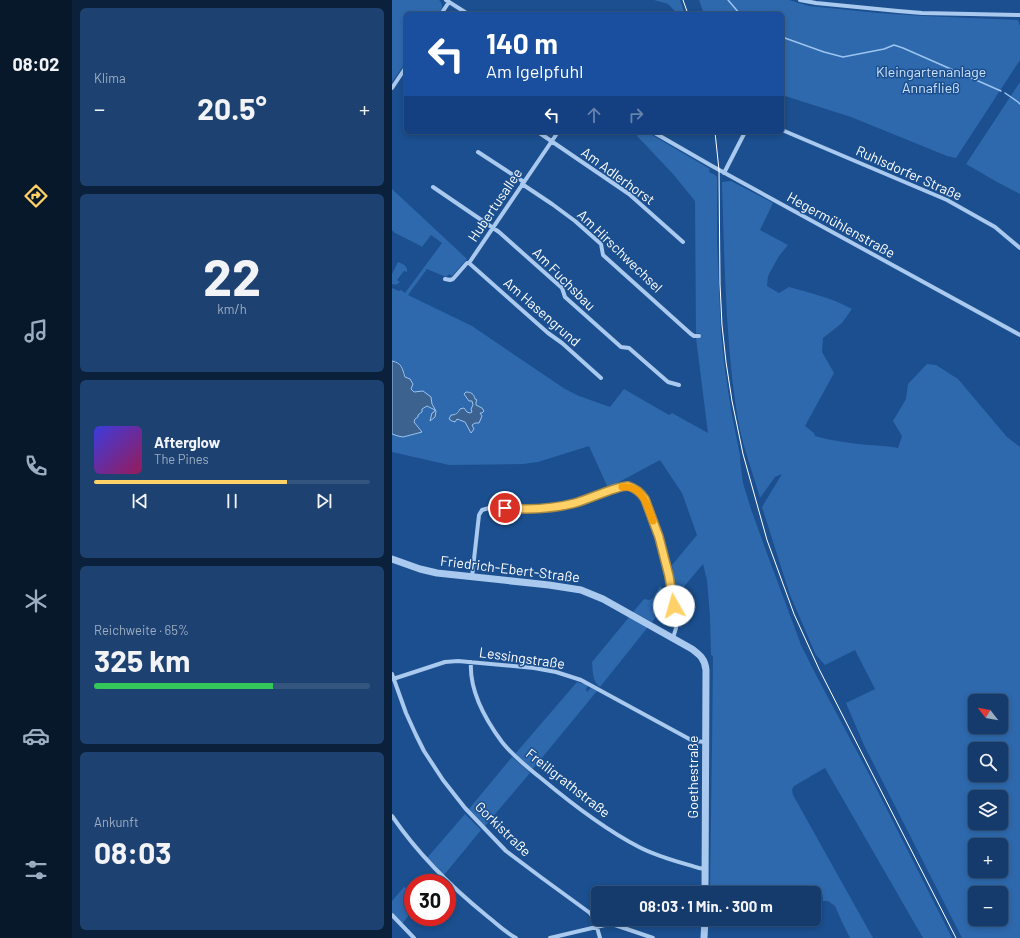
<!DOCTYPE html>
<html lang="de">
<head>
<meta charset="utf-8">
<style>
	:root { --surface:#143b6b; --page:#1d4271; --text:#f1f3f6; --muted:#9dadc1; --line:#33557e; --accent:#ffd166 }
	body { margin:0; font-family:Barlow,sans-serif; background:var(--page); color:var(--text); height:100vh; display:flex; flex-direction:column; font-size:15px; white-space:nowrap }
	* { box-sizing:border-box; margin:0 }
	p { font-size:13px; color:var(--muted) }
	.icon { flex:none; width:22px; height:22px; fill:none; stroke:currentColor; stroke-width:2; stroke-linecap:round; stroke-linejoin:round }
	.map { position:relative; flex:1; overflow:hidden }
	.drawer { display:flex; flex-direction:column; gap:8px; padding:8px; background:#0b203b; width:320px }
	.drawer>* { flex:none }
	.guide { position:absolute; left:12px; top:12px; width:380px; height:122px; border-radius:6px; box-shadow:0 2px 6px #0003,0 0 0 1px var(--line); background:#1a4fa0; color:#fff; overflow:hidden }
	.needle { width:26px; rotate:301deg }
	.tools { position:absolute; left:576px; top:694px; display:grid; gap:8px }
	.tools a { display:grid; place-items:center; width:40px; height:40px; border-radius:6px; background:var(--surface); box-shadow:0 2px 6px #0003,0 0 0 1px var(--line); font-size:20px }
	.speed { position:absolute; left:12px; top:874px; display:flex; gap:8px; font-size:20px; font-weight:700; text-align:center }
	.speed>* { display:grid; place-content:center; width:52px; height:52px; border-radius:50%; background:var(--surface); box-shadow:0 2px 6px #0003,0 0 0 1px var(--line); line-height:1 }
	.speed .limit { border:6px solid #d22; background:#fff; color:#111 }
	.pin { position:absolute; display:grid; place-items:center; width:34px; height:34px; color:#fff; margin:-17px; border:2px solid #fff; border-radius:50%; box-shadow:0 1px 4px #0007 }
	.me { position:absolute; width:44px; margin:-22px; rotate:353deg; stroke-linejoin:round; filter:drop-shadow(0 0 3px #0008) }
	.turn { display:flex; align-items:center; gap:14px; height:84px; padding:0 16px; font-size:18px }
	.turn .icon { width:52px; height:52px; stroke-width:2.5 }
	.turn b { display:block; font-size:28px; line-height:34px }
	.lanes { display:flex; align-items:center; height:38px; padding:0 16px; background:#0003; justify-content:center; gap:20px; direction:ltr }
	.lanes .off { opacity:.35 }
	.big { font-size:30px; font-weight:700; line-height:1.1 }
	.drawer .widget { flex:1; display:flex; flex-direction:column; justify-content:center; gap:6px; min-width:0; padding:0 14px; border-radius:6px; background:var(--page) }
	.drawer .dial { align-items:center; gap:0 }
	.dial b { font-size:52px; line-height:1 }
	.song { display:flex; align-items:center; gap:12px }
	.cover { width:48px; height:48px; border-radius:6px; background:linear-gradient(135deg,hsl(240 70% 55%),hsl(330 70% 35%)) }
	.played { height:4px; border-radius:2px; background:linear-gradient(90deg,var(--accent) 70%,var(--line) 70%) }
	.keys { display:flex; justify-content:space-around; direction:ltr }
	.heat { display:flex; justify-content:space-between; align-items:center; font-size:22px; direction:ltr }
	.charge { height:6px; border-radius:3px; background:linear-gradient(90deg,#34c759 65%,var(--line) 0) }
	.trip { position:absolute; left:199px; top:886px; width:230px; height:40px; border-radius:6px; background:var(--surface); box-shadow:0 2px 6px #0003,0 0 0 1px var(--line); font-weight:700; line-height:40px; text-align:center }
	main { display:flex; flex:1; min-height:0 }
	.dock { display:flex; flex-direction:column; width:72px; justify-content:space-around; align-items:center; background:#08182b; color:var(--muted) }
	.dock .icon { width:28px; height:28px }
	.dock .selected { color:var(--accent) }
	.dock b { font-size:18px; color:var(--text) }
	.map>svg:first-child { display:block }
	.green { fill:#2e69ad; fill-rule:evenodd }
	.water { fill:#3c6290; stroke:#9cc4f0 }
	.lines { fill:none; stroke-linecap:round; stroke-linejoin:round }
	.stream { stroke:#9cc4f0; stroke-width:1.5 }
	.minor { stroke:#a9c9ee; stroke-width:4 }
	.tertiary { stroke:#a9c9ee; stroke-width:7 }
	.tram { stroke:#fff; stroke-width:1 }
	.route-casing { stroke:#a68842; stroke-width:10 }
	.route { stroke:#ffd166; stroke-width:7 }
	.slow { stroke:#f59e0b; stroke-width:7 }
	.labels { text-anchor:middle; stroke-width:3; stroke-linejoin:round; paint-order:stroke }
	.park-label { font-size:14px; fill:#cfe3fa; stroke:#1b4f8f }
	.street-label { font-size:14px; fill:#fff; stroke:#1b4f8f }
</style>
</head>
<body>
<main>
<nav class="dock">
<b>08:02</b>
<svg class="icon selected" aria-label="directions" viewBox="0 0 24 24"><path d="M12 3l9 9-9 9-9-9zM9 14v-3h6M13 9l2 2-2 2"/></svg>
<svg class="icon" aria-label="music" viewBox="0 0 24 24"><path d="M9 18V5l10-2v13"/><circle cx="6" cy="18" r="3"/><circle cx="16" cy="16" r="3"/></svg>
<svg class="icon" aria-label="phone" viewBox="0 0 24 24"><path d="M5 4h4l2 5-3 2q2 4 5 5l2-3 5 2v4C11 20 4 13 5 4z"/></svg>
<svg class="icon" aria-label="climate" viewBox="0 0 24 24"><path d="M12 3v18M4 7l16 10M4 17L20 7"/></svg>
<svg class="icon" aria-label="car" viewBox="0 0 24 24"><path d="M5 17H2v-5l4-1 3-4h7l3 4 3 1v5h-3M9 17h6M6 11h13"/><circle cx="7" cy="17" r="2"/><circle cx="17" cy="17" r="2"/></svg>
<svg class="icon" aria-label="filters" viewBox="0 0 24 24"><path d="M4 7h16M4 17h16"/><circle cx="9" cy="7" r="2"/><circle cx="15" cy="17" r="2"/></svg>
</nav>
<section class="drawer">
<div class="widget"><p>Klima</p>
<div class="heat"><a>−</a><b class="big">20.5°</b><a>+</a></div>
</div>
<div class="widget dial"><b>22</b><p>km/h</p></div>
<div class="widget">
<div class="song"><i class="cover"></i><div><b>Afterglow</b><p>The Pines</p></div></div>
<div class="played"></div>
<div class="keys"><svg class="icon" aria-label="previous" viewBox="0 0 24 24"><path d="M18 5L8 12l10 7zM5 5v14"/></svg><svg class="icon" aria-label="pause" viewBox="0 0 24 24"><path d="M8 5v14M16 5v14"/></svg><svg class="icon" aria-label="next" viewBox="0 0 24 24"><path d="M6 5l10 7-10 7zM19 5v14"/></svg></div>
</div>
<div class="widget"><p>Reichweite · 65%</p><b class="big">325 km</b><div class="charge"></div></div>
<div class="widget"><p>Ankunft</p><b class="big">08:03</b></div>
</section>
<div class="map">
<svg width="628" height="938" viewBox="0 0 628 938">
	<rect width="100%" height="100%" fill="#1b4f8f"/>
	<!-- green -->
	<path class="green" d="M 0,0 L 47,0 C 52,5 50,9 46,14 L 14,14 L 14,62 L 0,82 Z
		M 262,0 L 288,0 L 293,14 L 286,14 L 276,4 Z
		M 307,0 L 397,0 L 417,6 L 486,13 L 532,16 L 626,20 L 628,26 L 628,60 L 564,158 L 555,156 L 459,117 L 390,95 L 390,14 L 312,14 Z
		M 628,82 L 628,194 L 605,182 L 574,164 Z
		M 248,132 L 255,132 L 318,169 L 317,172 L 323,175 L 325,177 L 325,241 L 329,335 L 333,370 L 339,410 L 348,456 L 348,460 L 351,483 L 359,509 L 373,548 L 409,645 L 424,675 L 478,776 L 560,938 L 531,938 L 433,768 L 402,786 L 400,790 L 401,795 L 481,938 L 458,938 L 450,922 L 443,906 L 436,901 L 431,901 L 431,895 L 422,894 L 422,893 L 318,893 L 320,747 L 321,656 L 319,655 L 318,616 L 315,580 L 311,564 L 284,596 L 280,565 L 305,535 L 290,493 L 268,460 L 216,488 L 197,446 L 146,462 L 131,464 L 57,465 L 0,452 L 0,434 L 6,436 L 11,437 L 30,432 L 22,422 L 26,415 L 30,412 L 30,409 L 35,406 L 43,410 L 42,412 L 40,413 L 38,421 L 44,413 L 40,404 L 22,392 L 19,389 L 10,367 L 6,362 L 0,361 L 0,288 L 7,291 L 9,290 L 13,293 L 50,243 L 39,235 L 30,247 L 27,245 L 3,233 L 0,230 L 0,189 L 75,259 L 60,276 L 57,274 L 54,277 L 35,269 L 16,295 L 80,326 L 173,389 L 187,396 L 218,407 L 232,389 L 277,415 L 280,413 L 316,433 L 304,338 L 308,334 L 307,333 L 304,334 L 303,201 L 281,174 L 245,136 ZM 82,396 L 84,405 L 90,408 L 87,413 L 90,416 L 77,429 L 73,422 L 65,419 L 59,415 C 64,415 66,413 68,409 L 72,408 L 75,412 L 78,413 L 80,412 L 81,405 L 80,401 Z
		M 339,181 L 381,203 L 368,230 L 396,245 L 387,256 L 376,276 L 375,286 L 387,293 L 397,287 C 419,293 440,298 460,309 L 450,323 L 431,338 L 430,352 L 442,373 L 413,426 L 422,433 L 423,436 C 437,440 451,442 466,444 C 480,446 493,445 506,448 L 510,436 L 501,421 L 514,399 L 516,384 L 535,364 L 544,365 L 566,379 L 615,437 L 628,447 L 628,938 L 570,938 L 472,745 L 454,703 L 483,689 L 463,650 L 433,665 L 424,655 L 398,595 L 370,507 L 390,474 L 383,477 L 368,498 C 361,473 352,450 347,425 C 344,409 342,393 340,377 C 333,312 332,247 330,182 ZM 583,701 L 609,701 L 609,727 L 583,727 ZM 583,749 L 609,749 L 609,775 L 583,775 ZM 583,797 L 609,797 L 609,823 L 583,823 ZM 583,845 L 609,845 L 609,871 L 583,871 ZM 583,893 L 609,893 L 609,919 L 583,919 Z
		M 6,262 C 11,264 16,266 15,272 L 12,271 L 5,280 L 8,282 C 5,285 3,285 0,284 L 0,274 Z
		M 268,586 L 278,599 L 260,622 L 241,612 L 252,599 L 258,600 L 261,598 Z
		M 238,616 L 256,627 L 208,687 C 200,682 201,671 200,662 Z
		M 185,682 L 196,685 L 194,689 L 195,692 L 199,688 L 205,691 L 140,770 L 123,754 Z
		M 120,757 L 138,773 L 93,826 L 77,809 Z
		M 73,814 L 89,830 L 52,875 L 35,858 Z
		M 12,887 L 21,892 L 21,910 L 10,924 L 0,913 L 0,901 Z"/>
	<!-- water -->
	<path class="water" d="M 0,361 C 10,363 10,368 13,377 L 18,379 L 21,384 L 19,389 L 22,392 L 31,391 L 39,397 L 40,404 L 44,411 L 43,417 L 38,421 L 40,413 L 42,412 L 43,410 L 35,406 L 30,409 L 30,412 L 26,415 L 26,417 L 23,419 L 22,422 L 30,432 L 11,437 L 6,436 L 0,434 Z
		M 74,392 C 79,392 82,394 83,399 L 85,400 L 84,402 L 84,405 L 90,408 L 92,411 L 90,413 L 88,413 L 90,416 L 87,423 L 83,423 L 80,425 L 82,429 L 79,433 L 73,422 L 65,419 L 63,422 L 60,421 L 57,419 L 59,415 C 64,415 66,413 68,409 L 72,408 L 75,412 L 78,413 L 80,412 L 79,409 L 81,405 L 80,401 L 77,401 L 72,394 Z"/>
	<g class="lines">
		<!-- stream -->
		<path class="stream" d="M 336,0 L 348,14
			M 390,37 L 432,52 L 451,57 L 492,49 L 502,45 L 511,48 L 609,91
			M 613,93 L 626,102 L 628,104"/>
		<!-- minor -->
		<path class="minor" d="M 54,0 L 76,14
			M 408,0 L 424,3 L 506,11 L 530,13 L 628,15
			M 49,14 L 57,2
			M 0,88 L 14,67
			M 390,130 L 555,200 L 603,227 L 628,248
			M 146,132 L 237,194 L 291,242
			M 261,132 L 320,166 L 628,335
			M 86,152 L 132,182
			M 332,173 L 353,132
			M 130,184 L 160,204 L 183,221 L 209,244 L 211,255 L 299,334 L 302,336 L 307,336
			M 41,187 L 107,232 L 170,288 L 173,297 L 229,347 L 237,348 L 276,382 L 287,385
			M 77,263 L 156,333 L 170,343 L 209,378
			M 53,279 L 58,280 L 61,279 L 75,263 L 77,263 L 166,132
			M 80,577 L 87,515 L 90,510 L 97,508 L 145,509 L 156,508 L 182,503 L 229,487 C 240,486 247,489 253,499 L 267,537 L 279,584 L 284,628 L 281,638
			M 79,662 C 77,691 93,719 110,742 C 121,756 136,768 150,779 C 180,804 212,829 247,847 C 266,857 287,862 307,868 L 313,869
			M 0,674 L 14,713 L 24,735 L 32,751 L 51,780 L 73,808 L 114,851 L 150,878 L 198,913 L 203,920 L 208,938
			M 1,679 L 53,662 L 66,661 L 142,668 L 164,672 L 189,680 L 301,741 L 314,742
			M 0,816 C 26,854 59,887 95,916 C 104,923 113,932 124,938
			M 0,915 L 22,938
			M 158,938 L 217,924 L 223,925 L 261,938"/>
		<!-- tertiary -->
		<path class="tertiary" d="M 0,559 L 28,569 L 45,573 L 157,585 L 189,590 L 211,599 L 300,649 C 308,655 313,659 314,670 L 313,893
			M 312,938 L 313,919"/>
		<!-- tram -->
		<path class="tram" d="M 291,0 L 296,14
			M 323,132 L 327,170 L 328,284 L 330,325 L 334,362 L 340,401 L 351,454 L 375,540 L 402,614 L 427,669 L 564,938"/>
	</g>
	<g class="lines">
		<defs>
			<path id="route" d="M 113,508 C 137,510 160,509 183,503 C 195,500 227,485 236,486 C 243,488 249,493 253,499 L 267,537 L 277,576 L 282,606"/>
		</defs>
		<!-- route casing -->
		<use href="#route" class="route-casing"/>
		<!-- route -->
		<use href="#route" class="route"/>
		<!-- slow -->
		<path class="slow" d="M 230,487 C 251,485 255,505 261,521"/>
	</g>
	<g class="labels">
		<!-- park labels -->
		<g class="park-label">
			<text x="539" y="77">Kleingartenanlage<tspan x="539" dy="16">Annafließ</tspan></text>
		</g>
		<!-- street labels -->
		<g class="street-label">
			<text transform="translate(517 173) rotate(24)" y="5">Ruhlsdorfer Straße</text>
			<text transform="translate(226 176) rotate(36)" y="5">Am Adlerhorst</text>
			<text transform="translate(103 205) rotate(-56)" y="5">Hubertusallee</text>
			<text transform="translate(449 225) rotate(29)" y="5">Hegermühlenstraße</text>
			<text transform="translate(228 251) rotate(44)" y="5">Am Hirschwechsel</text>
			<text transform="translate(172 279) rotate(45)" y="5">Am Fuchsbau</text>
			<text transform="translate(150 312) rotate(41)" y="5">Am Hasengrund</text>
			<text transform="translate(118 569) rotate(7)" y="5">Friedrich-Ebert-Straße</text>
			<text transform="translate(130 658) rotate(8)" y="5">Lessingstraße</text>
			<text transform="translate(301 777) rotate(-90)" y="5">Goethestraße</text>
			<text transform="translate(176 783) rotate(38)" y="5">Freiligrathstraße</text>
			<text transform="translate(111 829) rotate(44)" y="5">Gorkistraße</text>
		</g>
	</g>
</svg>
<div class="tools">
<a><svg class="needle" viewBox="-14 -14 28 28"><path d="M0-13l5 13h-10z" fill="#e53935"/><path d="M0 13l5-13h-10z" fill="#9dadc1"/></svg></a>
<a><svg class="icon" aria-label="search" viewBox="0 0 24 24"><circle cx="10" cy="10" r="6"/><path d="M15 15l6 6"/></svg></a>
<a><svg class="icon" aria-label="layers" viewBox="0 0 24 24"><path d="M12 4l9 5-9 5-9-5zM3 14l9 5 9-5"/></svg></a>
<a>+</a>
<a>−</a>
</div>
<div class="speed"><div class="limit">30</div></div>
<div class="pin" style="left:113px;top:508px;background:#d93025"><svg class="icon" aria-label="arrive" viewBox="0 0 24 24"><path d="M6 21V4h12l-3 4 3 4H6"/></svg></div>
<svg class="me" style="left:282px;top:606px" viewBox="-20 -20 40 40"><circle r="19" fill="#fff"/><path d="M0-13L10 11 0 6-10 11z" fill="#ffd166"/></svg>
<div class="trip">08:03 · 1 Min. · 300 m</div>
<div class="guide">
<div class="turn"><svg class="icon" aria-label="left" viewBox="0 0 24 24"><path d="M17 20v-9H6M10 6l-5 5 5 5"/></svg><div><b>140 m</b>Am Igelpfuhl</div></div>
<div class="lanes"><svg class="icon" aria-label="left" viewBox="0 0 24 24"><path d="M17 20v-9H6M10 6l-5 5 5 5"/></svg><svg class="icon off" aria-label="ahead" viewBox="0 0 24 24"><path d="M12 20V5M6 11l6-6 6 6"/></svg><svg class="icon off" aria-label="right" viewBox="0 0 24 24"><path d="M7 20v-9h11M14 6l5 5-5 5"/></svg></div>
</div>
</div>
</main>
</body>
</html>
